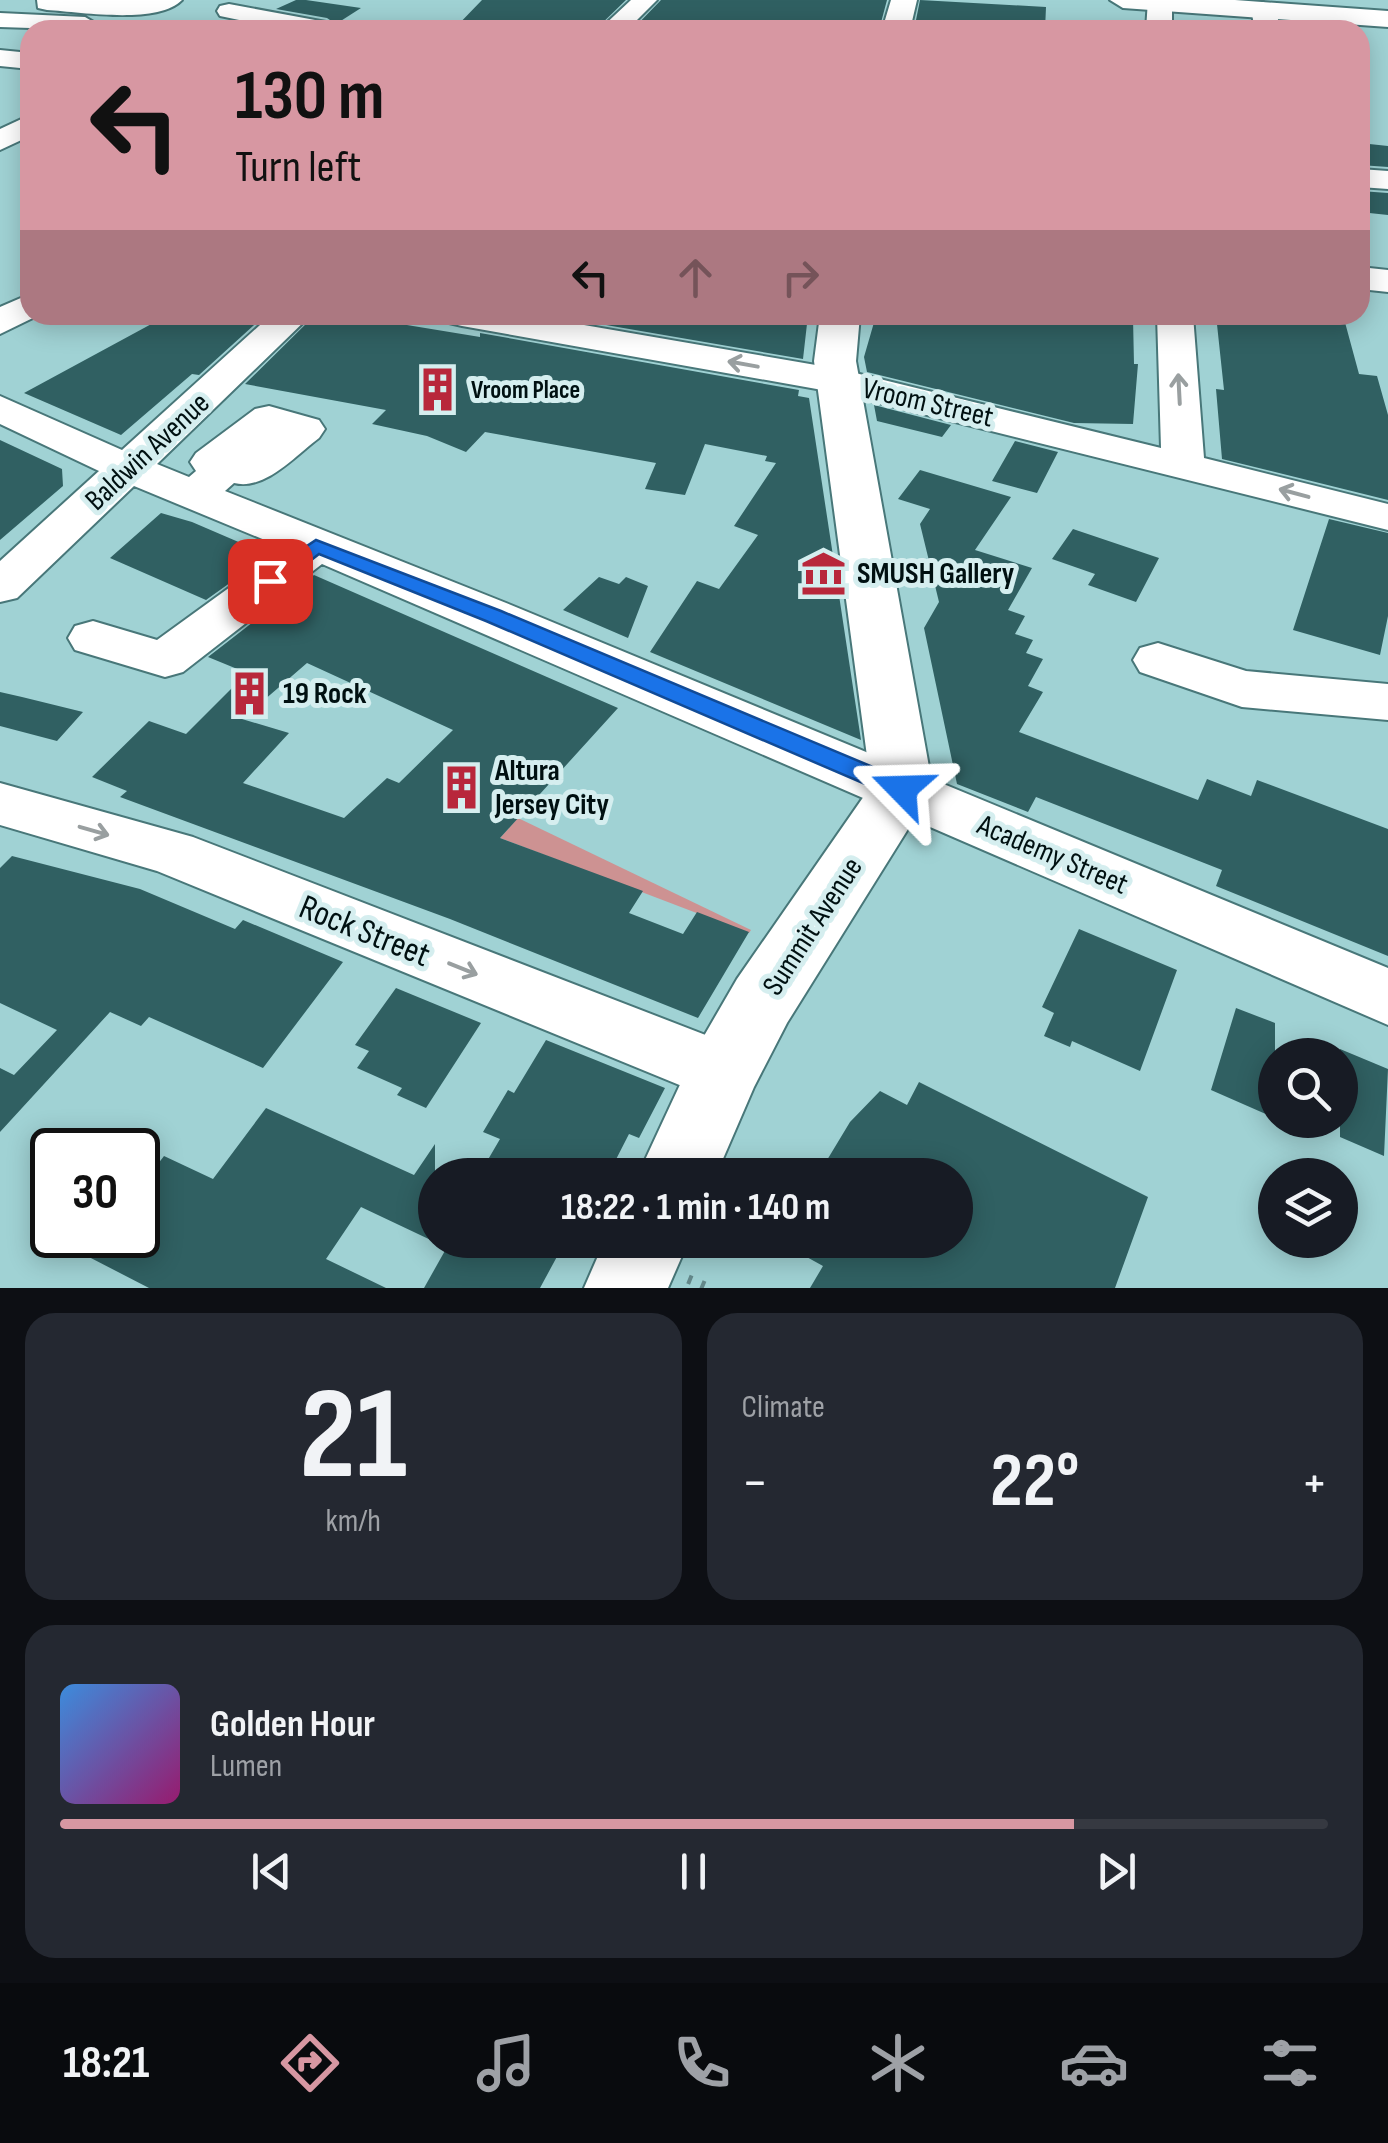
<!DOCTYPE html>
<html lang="en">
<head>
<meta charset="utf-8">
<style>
	:root { --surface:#171b24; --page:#242831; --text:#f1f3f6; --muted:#9ea1a6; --line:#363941; --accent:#d797a2 }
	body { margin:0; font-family:"Sofia Sans Condensed",sans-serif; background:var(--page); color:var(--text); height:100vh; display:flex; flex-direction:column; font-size:38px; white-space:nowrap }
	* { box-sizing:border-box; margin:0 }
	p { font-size:32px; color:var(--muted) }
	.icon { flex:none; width:55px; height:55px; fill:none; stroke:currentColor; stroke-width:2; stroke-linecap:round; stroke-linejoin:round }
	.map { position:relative; height:1288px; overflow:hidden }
	.side { display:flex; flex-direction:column; gap:25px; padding:25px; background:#0d0f14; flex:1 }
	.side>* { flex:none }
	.top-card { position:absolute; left:20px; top:20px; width:1350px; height:305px; border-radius:30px; box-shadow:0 5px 25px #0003; background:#d797a2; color:#111; overflow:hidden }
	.tools { position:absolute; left:1258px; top:1038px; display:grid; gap:20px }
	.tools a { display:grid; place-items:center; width:100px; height:100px; border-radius:50%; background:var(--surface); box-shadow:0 5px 25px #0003; font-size:50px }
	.speed { position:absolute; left:30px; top:1128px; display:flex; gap:20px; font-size:50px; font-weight:700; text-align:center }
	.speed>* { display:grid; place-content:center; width:130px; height:130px; border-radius:50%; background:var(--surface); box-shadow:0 5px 25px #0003; line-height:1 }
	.speed .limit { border:5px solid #111; border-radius:15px; background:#fff; color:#111 }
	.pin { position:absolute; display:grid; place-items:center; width:85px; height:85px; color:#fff; margin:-42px; border-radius:20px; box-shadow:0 5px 15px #0006 }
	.me { position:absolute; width:110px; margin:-55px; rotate:292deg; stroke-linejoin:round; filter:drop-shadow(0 0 8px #0008) }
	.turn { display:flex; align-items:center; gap:35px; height:210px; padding:0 50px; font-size:45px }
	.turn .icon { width:130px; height:130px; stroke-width:2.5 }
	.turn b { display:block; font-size:70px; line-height:85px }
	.lanes { display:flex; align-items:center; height:95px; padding:0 50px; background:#0003; justify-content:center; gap:50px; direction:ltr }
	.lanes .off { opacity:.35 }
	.big { font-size:75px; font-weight:700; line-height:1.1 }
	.side .tile { flex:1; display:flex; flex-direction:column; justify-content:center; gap:15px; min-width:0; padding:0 35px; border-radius:30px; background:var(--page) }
	.side .dial { align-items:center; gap:0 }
	.dial b { font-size:130px; line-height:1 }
	.song { display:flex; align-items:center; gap:30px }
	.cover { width:120px; height:120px; border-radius:15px; background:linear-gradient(135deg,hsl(210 70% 55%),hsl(320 70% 35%)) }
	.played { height:10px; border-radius:5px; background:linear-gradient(90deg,var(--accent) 80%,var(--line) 80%) }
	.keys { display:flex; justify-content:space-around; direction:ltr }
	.heat { display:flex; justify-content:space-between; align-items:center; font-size:55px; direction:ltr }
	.side .tiles { flex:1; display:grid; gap:25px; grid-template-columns:1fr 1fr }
	.tile:last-child { grid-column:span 2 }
	.trip { position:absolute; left:418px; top:1158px; width:555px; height:100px; border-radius:50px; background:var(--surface); box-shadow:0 5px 25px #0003; font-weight:700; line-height:100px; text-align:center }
	.tabs { display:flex; height:160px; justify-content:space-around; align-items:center; background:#090b0e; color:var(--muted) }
	.tabs .icon { width:70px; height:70px }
	.tabs .selected { color:var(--accent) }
	.tabs b { font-size:45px; color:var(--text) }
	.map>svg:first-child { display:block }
	.green { fill:#cd9292 }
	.building { fill:#306062; fill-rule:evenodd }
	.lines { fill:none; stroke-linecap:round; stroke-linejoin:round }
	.minor-casing { stroke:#487779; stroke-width:4 }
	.major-casing { stroke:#487779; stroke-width:4 }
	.path { stroke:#64898b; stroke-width:9; stroke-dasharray:4 10; stroke-linecap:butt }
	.minor { fill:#fff; fill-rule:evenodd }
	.major { fill:#fff; fill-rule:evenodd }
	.oneway { stroke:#999fa0 }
	.route { fill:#1a73e8; stroke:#114b97; stroke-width:2.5 }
	.labels { text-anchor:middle; stroke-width:10; stroke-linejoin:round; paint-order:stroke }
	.far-poi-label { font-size:25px; font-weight:bold; fill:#001011; stroke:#d5eeef; text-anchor:start }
	.street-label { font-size:30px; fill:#001011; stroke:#d5eeef }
	.poi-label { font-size:30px; font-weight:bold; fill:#001011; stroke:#d5eeef; text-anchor:start }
	.near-street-label { font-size:35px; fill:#001011; stroke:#d5eeef }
</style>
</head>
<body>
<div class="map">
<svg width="1388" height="1288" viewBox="0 0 1388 1288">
	<rect width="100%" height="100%" fill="#a0d2d4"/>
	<!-- green -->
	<path class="green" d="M 518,818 L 751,930 L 749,933 L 500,838 Z"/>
	<!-- building -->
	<path class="building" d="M 296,0 L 306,0 L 361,8 L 336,24 L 327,18 L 276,9 Z
		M 482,0 L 626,0 L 595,30 L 453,30 Z
		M 661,0 L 887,0 L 879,30 L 632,30 Z
		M 920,0 L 1046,7 L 1045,30 L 914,30 Z
		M 1360,143 L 1388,146 L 1388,167 L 1360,165 Z
		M 1360,191 L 1388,193 L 1388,215 L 1360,212 Z
		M 168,315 L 265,315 L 199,375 L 192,374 L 121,435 L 24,393 Z
		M 315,315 L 346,315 L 480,337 L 480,333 L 799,390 L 798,396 L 809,398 L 861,740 L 650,652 L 697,581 L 719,589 L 758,535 L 734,526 L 776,463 L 765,461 L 767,456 L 705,444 L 685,495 L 645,489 L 656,463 L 485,432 L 466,452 L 427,436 L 372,424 L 386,410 L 245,384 Z
		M 548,315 L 808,315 L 803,359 Z
		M 896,315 L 1133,318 L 1134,364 L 1138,364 L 1133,424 L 1074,423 L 867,372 L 864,357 L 875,319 L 894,321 Z
		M 1216,315 L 1343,315 L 1359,374 L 1377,376 L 1388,415 L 1388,500 L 1222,459 L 1216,389 L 1224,390 Z
		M 874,405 L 951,425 L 942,437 L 877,421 Z
		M 0,440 L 62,469 L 63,486 L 0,540 Z
		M 1015,441 L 1058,452 L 1037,493 L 992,481 Z
		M 920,470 L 1011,497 L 975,550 L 1032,568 L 1008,610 L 1025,616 L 1015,634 L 1033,640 L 1026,653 L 1043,659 L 1028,686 L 1043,692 L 1019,732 L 1198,800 L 1207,779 L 1251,796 L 1257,780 L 1388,829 L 1388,956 L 1216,886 L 1222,870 L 1036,797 L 1028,812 L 957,784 L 924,628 L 939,602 L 920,524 L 930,509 L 898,499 Z
		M 161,513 L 192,522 L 269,555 L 206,600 L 110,558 Z
		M 1329,519 L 1388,533 L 1388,616 L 1380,655 L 1293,630 Z
		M 1073,529 L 1159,558 L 1136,602 L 1088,585 L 1095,574 L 1052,559 Z
		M 314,575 L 618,708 L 500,838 L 643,891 L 629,913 L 683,934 L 697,912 L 749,932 L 698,1018 L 450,919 L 120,797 L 127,791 L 92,777 L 149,721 L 186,734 L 247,673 L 208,657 ZM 307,663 L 453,730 L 399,783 L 387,778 L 344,818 L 243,783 L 289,733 L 242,719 Z
		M 599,577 L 619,584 L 626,577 L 648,586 L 628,638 L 563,610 Z
		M 0,692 L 22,697 L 83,712 L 57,741 L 0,726 Z
		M 12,856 L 140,889 L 235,929 L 243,920 L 343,962 L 263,1068 L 149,1017 L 141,1026 L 110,1012 L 0,1132 L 0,1068 L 14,1075 L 57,1030 L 0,1003 L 0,868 Z
		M 1079,929 L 1177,970 L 1140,1071 L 1072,1041 L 1070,1047 L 1044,1036 L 1054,1013 L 1042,1007 Z
		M 396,988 L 481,1023 L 426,1108 L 397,1095 L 402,1088 L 357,1068 L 369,1051 L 355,1045 Z
		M 1236,1008 L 1275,1023 L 1275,1118 L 1211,1090 Z
		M 546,1040 L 665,1088 L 639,1138 L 629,1134 L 608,1175 L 479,1175 L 500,1139 L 483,1132 L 508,1090 L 514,1093 Z
		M 1340,1049 L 1388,1069 L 1384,1156 L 1340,1137 Z
		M 919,1082 L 1148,1197 L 1115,1288 L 810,1288 L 823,1266 L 776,1240 L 955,1240 L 955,1175 L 818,1175 L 850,1122 L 880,1091 L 907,1105 Z
		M 266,1108 L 414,1175 L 435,1144 L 435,1242 L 361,1207 L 326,1259 L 386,1288 L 149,1288 L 87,1256 L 103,1235 L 138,1235 L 138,1190 L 164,1156 L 213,1179 Z
		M 451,1240 L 566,1240 L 540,1288 L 424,1288 Z"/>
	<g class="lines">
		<defs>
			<path id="minor" d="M 37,0 L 182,0 C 158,25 81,12 47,10 L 38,8 Z
				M 631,0 L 657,0 L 627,30 L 599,30 Z
				M 1148,0 L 1172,0 L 1172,30 L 1146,30 Z
				M 1263,2 L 1275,9 L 1281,30 L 1255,30 L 1251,9 Z
				M 229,4 L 326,22 L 339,30 L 288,30 L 220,16 L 217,11 L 220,6 Z
				M 0,13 L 85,17 L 97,24 L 91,30 L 0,27 Z
				M 0,50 L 30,53 L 30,69 L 0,66 Z
				M 30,115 L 30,136 L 0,150 L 0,129 Z
				M 1360,169 L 1388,171 L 1388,189 L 1360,187 Z
				M 1360,267 L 1388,270 L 1388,292 L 1360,289 Z
				M 30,294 L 30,315 L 39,315 L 0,334 L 0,307 Z
				M 271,315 L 311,315 L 157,464 L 189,477 L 196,471 L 190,462 L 196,453 L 255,409 L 269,406 L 319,420 L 325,429 L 319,438 C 296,455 265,491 234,483 L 225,491 L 511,605 L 1388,968 L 1388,1025 L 322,564 L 183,672 L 165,677 L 75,650 L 68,638 L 75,626 L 93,621 L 157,640 L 284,548 L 134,486 L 17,598 L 0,602 L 0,561 L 99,471 L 0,424 L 0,396 L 122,450 Z
				M 444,315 L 526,315 L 839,369 L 1161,448 L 1157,315 L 1193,315 L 1204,458 L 1388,504 L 1388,530 L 839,393 L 462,326 L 449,323 Z
				M 1158,643 L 1246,671 L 1388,684 L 1388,720 L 1242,707 L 1140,672 L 1133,660 L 1140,648 Z
				M 0,783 L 193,837 L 747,1051 L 757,1072 L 747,1093 L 723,1102 L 699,1093 L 157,871 L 0,825 Z"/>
			<path id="major" d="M 891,0 L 917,0 L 910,30 L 882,30 Z
				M 1110,0 L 1235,0 L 1388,11 L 1388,27 L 1123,8 Z
				M 820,315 L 860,315 L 856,361 L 933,789 L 787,1023 L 754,1087 L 716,1175 L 638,1175 L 697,1048 L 737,979 L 871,786 L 814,361 Z
				M 605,1240 L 689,1240 L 668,1288 L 584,1288 Z"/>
		</defs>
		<!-- minor casing -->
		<use href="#minor" class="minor-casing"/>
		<!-- major casing -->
		<use href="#major" class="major-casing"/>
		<!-- path -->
		<path class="path" d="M 688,1279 L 710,1288"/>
		<!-- minor -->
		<use href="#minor" class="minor"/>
		<!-- major -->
		<use href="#major" class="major"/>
	</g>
	<!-- one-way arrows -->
	<defs><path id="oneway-shaft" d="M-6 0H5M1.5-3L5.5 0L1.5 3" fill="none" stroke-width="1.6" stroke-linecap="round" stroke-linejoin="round" transform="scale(2.5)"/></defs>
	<g class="oneway">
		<use href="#oneway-shaft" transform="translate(743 364) rotate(-170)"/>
		<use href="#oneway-shaft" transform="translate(1179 389) rotate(-93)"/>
		<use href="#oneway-shaft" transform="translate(1294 493) rotate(-165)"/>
		<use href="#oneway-shaft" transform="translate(94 831) rotate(16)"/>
		<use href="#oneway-shaft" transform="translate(463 969) rotate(22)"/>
	</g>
	<!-- route -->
	<path class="route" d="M 316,540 L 501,611 L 911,783 L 915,789 L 911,796 L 893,796 L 486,621 L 319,554 L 278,586 L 262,586 L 259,581 L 262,576 Z"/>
	<!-- icons -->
	<defs>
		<symbol id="building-bare" viewBox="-9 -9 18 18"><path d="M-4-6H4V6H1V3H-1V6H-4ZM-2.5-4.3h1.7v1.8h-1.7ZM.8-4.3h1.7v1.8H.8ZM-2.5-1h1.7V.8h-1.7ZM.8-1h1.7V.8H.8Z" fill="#b8273b" stroke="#d5eeef" stroke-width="2.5" paint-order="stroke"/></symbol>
		<symbol id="museum-bare" viewBox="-9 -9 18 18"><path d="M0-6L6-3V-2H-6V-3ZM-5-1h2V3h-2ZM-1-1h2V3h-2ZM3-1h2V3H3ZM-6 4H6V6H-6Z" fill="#b8273b" stroke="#d5eeef" stroke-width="2.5" paint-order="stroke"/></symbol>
	</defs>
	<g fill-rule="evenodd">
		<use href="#building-bare" x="406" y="358" width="63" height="63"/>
		<use href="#museum-bare" x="792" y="542" width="63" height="63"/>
		<use href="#building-bare" x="218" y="662" width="63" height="63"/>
		<use href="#building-bare" x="430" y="756" width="63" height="63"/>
	</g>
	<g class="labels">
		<!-- far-poi labels -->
		<g class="far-poi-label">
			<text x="471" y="398">Vroom Place</text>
		</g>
		<!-- street labels -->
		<g class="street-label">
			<text transform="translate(928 402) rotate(13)" y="10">Vroom Street</text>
			<text transform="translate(147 451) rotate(-43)" y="10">Baldwin Avenue</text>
			<text transform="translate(1053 854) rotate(23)" y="10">Academy Street</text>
			<text transform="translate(812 926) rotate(-57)" y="10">Summit Avenue</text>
		</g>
		<!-- poi labels -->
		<g class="poi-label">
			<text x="857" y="583">SMUSH Gallery</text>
			<text x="283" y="703">19 Rock</text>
			<text x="495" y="780">Altura<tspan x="495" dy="34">Jersey City</tspan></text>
		</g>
		<!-- near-street labels -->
		<g class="near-street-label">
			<text transform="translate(365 930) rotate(22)" y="12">Rock Street</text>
		</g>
	</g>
</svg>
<div class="tools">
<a><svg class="icon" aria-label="search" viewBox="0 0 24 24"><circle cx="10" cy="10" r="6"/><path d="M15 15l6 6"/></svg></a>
<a><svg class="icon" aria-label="layers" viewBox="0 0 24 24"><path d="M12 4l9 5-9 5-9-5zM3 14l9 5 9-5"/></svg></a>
</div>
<div class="speed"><div class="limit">30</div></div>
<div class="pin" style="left:270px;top:581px;background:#d93025"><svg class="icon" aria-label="arrive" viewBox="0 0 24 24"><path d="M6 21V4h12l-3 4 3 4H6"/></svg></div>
<svg class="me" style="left:902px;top:789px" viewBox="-20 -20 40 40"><path d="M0-17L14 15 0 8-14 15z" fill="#1a73e8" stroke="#fff" stroke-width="4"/></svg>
<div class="trip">18:22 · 1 min · 140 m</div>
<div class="top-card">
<div class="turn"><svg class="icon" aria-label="left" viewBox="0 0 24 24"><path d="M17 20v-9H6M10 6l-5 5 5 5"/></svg><div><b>130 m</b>Turn left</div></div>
<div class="lanes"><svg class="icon" aria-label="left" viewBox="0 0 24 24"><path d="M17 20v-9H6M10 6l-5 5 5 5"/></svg><svg class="icon off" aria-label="ahead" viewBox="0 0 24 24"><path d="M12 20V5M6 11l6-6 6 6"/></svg><svg class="icon off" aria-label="right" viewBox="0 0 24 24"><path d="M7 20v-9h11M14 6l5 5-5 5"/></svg></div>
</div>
</div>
<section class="side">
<div class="tiles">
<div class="tile dial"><b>21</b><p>km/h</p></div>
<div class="tile"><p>Climate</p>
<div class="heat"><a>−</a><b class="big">22°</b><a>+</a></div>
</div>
<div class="tile">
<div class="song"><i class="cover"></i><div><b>Golden Hour</b><p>Lumen</p></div></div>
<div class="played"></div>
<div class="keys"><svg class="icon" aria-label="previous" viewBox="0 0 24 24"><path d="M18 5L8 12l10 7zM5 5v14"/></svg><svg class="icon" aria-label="pause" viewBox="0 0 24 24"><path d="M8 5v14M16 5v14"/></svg><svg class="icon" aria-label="next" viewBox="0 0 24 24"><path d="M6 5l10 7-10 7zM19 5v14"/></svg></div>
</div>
</div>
</section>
<nav class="tabs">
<b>18:21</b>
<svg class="icon selected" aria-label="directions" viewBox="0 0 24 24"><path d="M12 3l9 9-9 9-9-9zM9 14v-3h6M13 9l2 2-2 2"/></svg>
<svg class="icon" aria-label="music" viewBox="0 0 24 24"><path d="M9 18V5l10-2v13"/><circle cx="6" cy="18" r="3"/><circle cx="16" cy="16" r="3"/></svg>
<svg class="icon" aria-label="phone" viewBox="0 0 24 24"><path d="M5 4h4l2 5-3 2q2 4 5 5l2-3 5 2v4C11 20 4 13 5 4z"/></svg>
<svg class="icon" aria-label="climate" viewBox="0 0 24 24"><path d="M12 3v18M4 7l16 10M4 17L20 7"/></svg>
<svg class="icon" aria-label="car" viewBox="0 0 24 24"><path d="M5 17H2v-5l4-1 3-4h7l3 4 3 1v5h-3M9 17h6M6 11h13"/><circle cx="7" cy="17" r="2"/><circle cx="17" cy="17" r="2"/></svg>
<svg class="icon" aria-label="filters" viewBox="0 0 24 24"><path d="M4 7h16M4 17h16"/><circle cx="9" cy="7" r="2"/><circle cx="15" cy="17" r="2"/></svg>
</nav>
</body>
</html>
